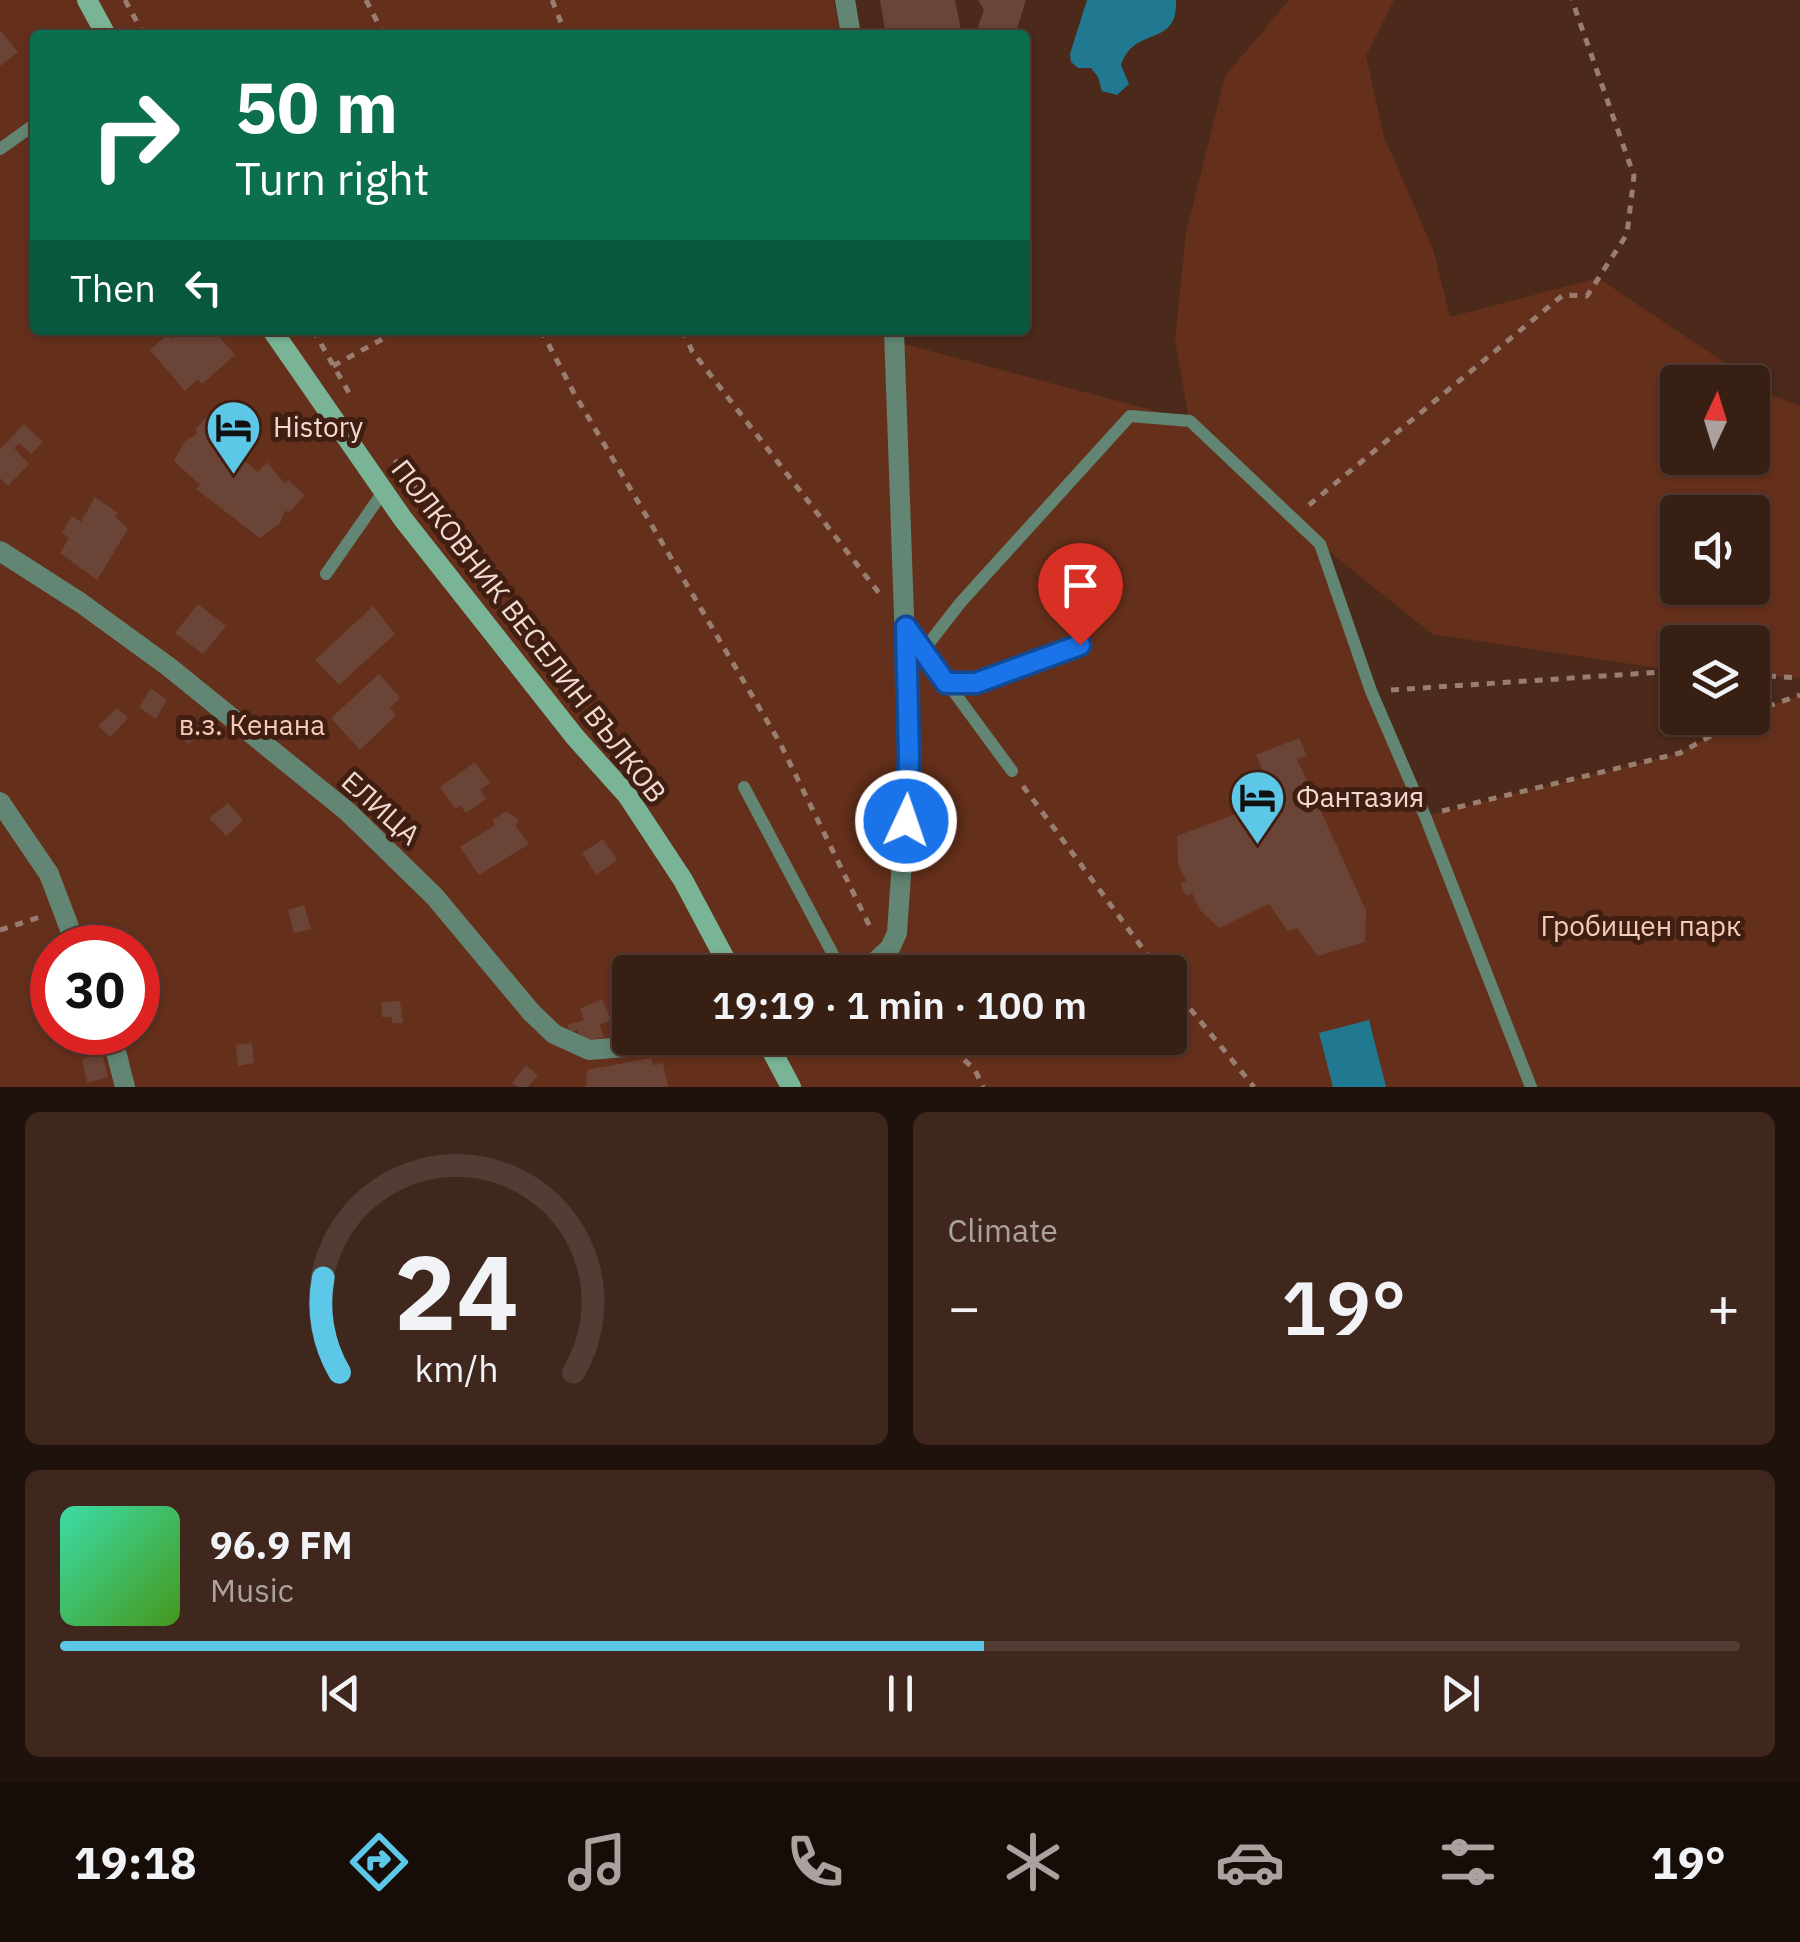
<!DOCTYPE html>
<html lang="en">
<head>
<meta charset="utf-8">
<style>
	:root { --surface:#381f14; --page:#3f271d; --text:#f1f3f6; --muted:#aba2a0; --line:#523d34; --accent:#5dc7e8 }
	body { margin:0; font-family:"IBM Plex Sans",sans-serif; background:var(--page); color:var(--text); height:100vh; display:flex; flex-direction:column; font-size:38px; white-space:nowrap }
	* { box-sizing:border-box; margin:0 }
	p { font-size:32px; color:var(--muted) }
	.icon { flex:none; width:55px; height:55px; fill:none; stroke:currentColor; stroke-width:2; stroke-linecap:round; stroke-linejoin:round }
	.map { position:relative; height:1087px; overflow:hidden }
	.panel { display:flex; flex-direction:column; gap:25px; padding:25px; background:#1f110b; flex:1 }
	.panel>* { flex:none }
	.hud { position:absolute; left:30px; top:30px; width:1000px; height:305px; border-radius:10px; box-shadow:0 2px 8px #0004,0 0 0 2px var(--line); background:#0b6e4f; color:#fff; overflow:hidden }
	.needle { width:65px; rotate:4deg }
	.controls { position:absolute; left:1660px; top:365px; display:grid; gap:20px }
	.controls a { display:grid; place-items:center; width:110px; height:110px; border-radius:10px; background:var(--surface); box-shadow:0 2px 8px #0004,0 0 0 2px var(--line); font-size:50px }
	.speed { position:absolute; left:30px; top:925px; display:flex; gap:20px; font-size:50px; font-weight:700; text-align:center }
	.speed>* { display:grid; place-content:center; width:130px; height:130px; border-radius:50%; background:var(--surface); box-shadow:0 2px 8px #0004,0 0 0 2px var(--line); line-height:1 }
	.speed .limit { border:15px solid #d22; background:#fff; color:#111 }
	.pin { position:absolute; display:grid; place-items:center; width:85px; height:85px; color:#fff; margin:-102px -42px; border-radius:50% 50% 50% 0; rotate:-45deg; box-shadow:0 0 10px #0007 }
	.pin .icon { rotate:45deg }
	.me { position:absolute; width:110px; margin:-55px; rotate:3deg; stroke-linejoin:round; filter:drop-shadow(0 0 8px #0008) }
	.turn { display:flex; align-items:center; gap:35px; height:210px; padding:0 40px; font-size:45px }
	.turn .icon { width:130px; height:130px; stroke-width:2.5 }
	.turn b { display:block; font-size:70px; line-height:85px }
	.then { display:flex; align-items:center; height:95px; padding:0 40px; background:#0003; gap:20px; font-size:38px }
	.big { font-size:75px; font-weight:600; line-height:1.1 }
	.panel .widget { flex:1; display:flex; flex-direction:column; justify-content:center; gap:15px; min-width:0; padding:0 35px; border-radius:15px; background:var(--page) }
	.panel .dial { align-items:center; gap:0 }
	.dial svg { height:260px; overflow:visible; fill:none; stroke:var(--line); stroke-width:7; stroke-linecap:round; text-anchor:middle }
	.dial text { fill:var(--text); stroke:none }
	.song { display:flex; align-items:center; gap:30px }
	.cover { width:120px; height:120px; border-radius:15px; background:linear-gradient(135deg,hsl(160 70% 55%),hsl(100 70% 35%)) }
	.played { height:10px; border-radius:5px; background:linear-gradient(90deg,var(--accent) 55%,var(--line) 55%) }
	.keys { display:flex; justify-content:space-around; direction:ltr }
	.heat { display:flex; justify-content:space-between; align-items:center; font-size:55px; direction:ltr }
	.panel .tiles { flex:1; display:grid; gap:25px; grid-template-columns:1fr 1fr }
	.widget:last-child { grid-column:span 2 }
	.trip { position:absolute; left:612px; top:955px; width:575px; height:100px; border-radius:10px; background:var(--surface); box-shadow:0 2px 8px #0004,0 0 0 2px var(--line); font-weight:600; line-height:100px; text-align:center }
	.tabs { display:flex; height:160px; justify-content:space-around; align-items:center; background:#160c08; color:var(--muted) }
	.tabs .icon { width:70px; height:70px }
	.tabs .current { color:var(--accent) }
	.tabs b { font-size:45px; color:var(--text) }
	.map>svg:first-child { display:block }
	.green { fill:#65301b; fill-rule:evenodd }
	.water { fill:#217891 }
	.building { fill:#6a4436 }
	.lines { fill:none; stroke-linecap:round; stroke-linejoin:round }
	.path { stroke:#9a7d71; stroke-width:5; stroke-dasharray:8 8; stroke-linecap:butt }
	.lane { stroke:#628673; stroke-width:12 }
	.street { stroke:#628673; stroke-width:20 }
	.secondary { stroke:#7ab497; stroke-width:20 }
	.route-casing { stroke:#114b97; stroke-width:25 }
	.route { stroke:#1a73e8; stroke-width:18 }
	.labels { text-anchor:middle; stroke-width:10; stroke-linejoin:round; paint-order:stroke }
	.poi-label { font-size:28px; fill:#f1dad1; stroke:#401e11; text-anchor:start }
	.street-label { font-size:28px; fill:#f1dad1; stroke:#401e11 }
	.park-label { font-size:28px; fill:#f6cab9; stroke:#401e11 }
</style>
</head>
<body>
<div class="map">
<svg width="1800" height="1087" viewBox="0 0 1800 1087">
	<rect width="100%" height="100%" fill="#4b291b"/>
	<!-- green -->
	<path class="green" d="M 0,0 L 834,0 L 840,35 L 35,35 L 35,330 L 894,330 L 897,342 L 1189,420 L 1175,340 L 1186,234 L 1225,76 L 1289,0 L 1394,0 L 1366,56 L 1384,137 L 1433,249 L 1450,317 L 1598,278 L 1776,397 L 1800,406 L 1800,678 L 1753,675 L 1752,642 L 1678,642 L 1677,671 L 1432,634 L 1322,546 L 1527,1087 L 799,1087 L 768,1038 L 1170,1038 L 1170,972 L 630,972 L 630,1038 L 765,1038 L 791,1087 L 0,1087 ZM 1678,382 L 1752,382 L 1752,458 L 1678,458 ZM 1678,512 L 1752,512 L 1752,588 L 1678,588 ZM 52,948 L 138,948 L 138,1032 L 52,1032 Z
		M 1800,695 L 1800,1087 L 1531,1087 L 1425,816 L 1680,753 L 1743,718 L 1752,718 L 1753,712 Z"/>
	<!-- water -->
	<path class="water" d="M 1087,0 L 1176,0 C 1178,49 1135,24 1121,65 L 1129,84 L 1117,95 L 1102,91 L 1098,77 L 1091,68 L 1078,68 L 1071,62 L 1070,54 Z
		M 1369,1020 L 1386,1087 L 1333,1087 L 1319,1033 Z"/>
	<!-- building -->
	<path class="building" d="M 880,0 L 955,0 L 962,35 L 886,35 Z
		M 978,0 L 1026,0 L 1015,35 L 975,35 L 984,10 Z
		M 0,30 L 18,52 L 0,66 Z
		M 183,330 L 213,330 L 235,355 L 202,384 L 198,379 L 185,391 L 150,350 L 168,334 L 173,339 Z
		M 211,412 L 228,427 L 225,430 L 238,442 L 241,439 L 248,445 L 239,456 L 258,472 L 267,462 L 285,484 L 288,480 L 305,495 L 290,512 L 285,511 L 280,523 L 260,538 L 196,489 L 200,485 L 174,461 L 185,441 L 197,434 L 196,429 Z
		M 24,424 L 43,442 L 31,454 L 19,443 L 14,448 L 29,464 L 8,486 L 0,478 L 0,449 Z
		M 95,497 L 118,513 L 115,517 L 128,529 L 97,580 L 60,553 L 69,538 L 62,533 L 72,516 L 81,522 Z
		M 198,604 L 226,626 L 203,654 L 175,633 Z
		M 373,606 L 395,634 L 339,685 L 315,660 Z
		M 379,674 L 400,698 L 390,708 L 396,715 L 360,750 L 331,718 Z
		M 151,688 L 167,700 L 156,719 L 139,707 Z
		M 117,708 L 128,718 L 110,737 L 98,726 Z
		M 192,719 L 201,728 L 189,744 L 177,735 Z
		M 1299,738 L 1307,756 L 1297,759 L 1366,910 L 1365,942 L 1318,956 L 1297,928 L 1288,931 L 1269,904 L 1219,928 L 1200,910 L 1192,893 L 1186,896 L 1180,883 L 1186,881 L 1178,863 L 1177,836 L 1276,799 L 1256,755 Z
		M 475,762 L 490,783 L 480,790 L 486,799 L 466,813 L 460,805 L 455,809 L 440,787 Z
		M 228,803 L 243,820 L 226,836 L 209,818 Z
		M 506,811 L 518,819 L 516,826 L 529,844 L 479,875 L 460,847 L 495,825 L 493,820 Z
		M 603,839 L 617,860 L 596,875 L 582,853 Z
		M 304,905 L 311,929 L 294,933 L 288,910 Z
		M 701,958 L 706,972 L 665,972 Z
		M 630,987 L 630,1035 L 618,1007 L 624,1004 L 619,991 Z
		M 602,999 L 611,1020 L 599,1025 L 604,1037 L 589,1040 L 580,1037 L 577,1030 L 571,1032 L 567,1025 L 584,1020 L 580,1009 Z
		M 400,1001 L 403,1023 L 392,1023 L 392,1017 L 382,1017 L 381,1002 Z
		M 252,1043 L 254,1063 L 238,1066 L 236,1045 Z
		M 102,1054 L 108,1077 L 87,1083 L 82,1059 Z
		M 651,1058 L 653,1065 L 663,1063 L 668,1087 L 586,1087 L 587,1070 Z
		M 526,1065 L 538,1075 L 528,1087 L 517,1087 L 512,1083 Z"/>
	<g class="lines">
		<!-- path -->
		<path class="path" d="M 125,0 L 144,35
			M 366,0 L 384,35
			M 552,0 L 566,35
			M 313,330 L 352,398
			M 541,330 L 574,393 L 780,743 L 872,931
			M 683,330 L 692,351 L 879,593
			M 333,366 L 399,330
			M 395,460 L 494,591
			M 1309,505 L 1563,295 L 1587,296 L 1627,234 L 1634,176 L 1572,0
			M 1752,675 L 1800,678
			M 1391,690 L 1678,671
			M 1752,712 L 1800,695
			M 1023,786 L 1160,972
			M 1442,811 L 1680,753 L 1743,718
			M 0,930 L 40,917
			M 1170,984 L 1254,1087
			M 941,1038 L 975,1070 L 983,1087"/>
		<!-- lane -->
		<path class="lane" d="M 0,149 L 35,124
			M 326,574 L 383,492
			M 907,628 L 1012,771
			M 922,652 L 961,602 L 1130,416 L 1190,421 L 1320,544 L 1371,691 L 1425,816 L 1531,1087
			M 946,683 L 977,683 L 1079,645
			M 744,787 L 836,960 L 846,972"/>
		<!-- street -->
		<path class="street" d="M 845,0 L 851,35
			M 0,551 L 81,603 L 169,667 L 348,812 L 435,897 L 531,1012 L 554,1034 L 589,1050 L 625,1047 L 665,1038
			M 0,802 L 49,874 L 77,948
			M 864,972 L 890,948 L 897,933 L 909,758 L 894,330
			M 111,1032 L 125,1087"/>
		<!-- secondary -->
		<path class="secondary" d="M 87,0 L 106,35
			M 272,330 L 403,519 L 575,737 L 627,795 L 683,880 L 732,972
			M 765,1038 L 791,1087"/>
	</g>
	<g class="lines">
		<defs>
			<path id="route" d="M 906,821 L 909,758 L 906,627 L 946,683 L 976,683 L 1080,645"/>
		</defs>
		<!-- route casing -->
		<use href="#route" class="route-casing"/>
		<!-- route -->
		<use href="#route" class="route"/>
	</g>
	<!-- icons -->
	<defs>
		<symbol id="hotel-pin" viewBox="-11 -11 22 30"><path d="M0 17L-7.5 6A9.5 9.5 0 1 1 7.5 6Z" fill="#5dc7e8" stroke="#401e11"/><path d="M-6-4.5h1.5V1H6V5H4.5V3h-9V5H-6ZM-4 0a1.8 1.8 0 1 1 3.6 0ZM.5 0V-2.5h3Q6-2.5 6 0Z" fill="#111"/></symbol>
	</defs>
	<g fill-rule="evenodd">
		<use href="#hotel-pin" x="202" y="396" width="63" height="86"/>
		<use href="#hotel-pin" x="1226" y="766" width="63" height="86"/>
	</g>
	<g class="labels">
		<!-- poi labels -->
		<g class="poi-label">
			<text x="273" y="437">History</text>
			<text x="1296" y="807">Фантазия</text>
		</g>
		<!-- street labels -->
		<g class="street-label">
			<text transform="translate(529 631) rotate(52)" y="10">ПОЛКОВНИК ВЕСЕЛИН ВЪЛКОВ</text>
			<text transform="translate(381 808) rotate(42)" y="10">ЕЛИЦА</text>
		</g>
		<!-- park labels -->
		<g class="park-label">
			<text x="252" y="735">в.з. Кенана</text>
			<text x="1641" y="936">Гробищен парк</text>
		</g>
	</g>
</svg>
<div class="controls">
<a><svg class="needle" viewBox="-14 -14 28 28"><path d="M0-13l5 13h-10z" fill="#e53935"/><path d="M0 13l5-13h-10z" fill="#aba2a0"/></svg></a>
<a><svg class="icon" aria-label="sound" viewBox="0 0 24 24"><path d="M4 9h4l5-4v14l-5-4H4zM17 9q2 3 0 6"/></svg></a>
<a><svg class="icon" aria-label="layers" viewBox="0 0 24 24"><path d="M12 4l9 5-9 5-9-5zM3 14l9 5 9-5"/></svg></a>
</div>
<div class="speed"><div class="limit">30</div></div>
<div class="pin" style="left:1080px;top:645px;background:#d93025"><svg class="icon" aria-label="arrive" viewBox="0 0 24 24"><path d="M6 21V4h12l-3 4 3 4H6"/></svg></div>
<svg class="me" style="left:906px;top:821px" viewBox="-20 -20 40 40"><circle r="17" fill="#1a73e8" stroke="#fff" stroke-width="3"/><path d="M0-11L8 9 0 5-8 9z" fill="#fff"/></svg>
<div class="trip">19:19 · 1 min · 100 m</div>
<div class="hud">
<div class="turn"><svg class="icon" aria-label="right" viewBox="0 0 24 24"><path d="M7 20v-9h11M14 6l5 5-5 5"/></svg><div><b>50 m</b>Turn right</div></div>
<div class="then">Then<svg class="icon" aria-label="left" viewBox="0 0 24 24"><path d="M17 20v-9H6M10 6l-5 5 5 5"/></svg></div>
</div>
</div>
<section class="panel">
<div class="tiles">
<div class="widget dial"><svg viewBox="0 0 100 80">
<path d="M14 69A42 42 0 1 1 86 69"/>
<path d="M14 69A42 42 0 0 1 9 40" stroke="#5dc7e8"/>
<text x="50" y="56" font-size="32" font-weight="700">24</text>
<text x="50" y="72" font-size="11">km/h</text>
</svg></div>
<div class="widget"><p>Climate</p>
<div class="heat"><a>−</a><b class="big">19°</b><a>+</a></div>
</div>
<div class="widget">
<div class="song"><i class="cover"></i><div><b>96.9 FM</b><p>Music</p></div></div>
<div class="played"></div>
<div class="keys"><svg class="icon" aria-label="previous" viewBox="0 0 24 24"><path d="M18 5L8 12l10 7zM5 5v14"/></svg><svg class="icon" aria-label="pause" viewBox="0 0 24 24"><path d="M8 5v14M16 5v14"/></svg><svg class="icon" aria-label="next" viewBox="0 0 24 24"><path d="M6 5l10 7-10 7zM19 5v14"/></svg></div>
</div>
</div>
</section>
<nav class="tabs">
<b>19:18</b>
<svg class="icon current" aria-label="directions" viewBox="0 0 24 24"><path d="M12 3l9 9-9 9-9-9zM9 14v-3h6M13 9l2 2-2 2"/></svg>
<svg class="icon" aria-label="music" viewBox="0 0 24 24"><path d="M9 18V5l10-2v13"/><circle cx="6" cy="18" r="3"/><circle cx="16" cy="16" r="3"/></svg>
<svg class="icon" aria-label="phone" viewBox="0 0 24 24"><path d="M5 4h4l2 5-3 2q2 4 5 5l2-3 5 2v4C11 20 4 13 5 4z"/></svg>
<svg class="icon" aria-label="climate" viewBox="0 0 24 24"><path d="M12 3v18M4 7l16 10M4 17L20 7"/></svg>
<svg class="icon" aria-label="car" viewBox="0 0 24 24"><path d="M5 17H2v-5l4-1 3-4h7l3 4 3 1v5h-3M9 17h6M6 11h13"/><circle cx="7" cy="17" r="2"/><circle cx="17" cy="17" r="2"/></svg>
<svg class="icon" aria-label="filters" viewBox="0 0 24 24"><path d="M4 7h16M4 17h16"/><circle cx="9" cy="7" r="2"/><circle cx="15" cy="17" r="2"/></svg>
<b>19°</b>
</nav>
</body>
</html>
